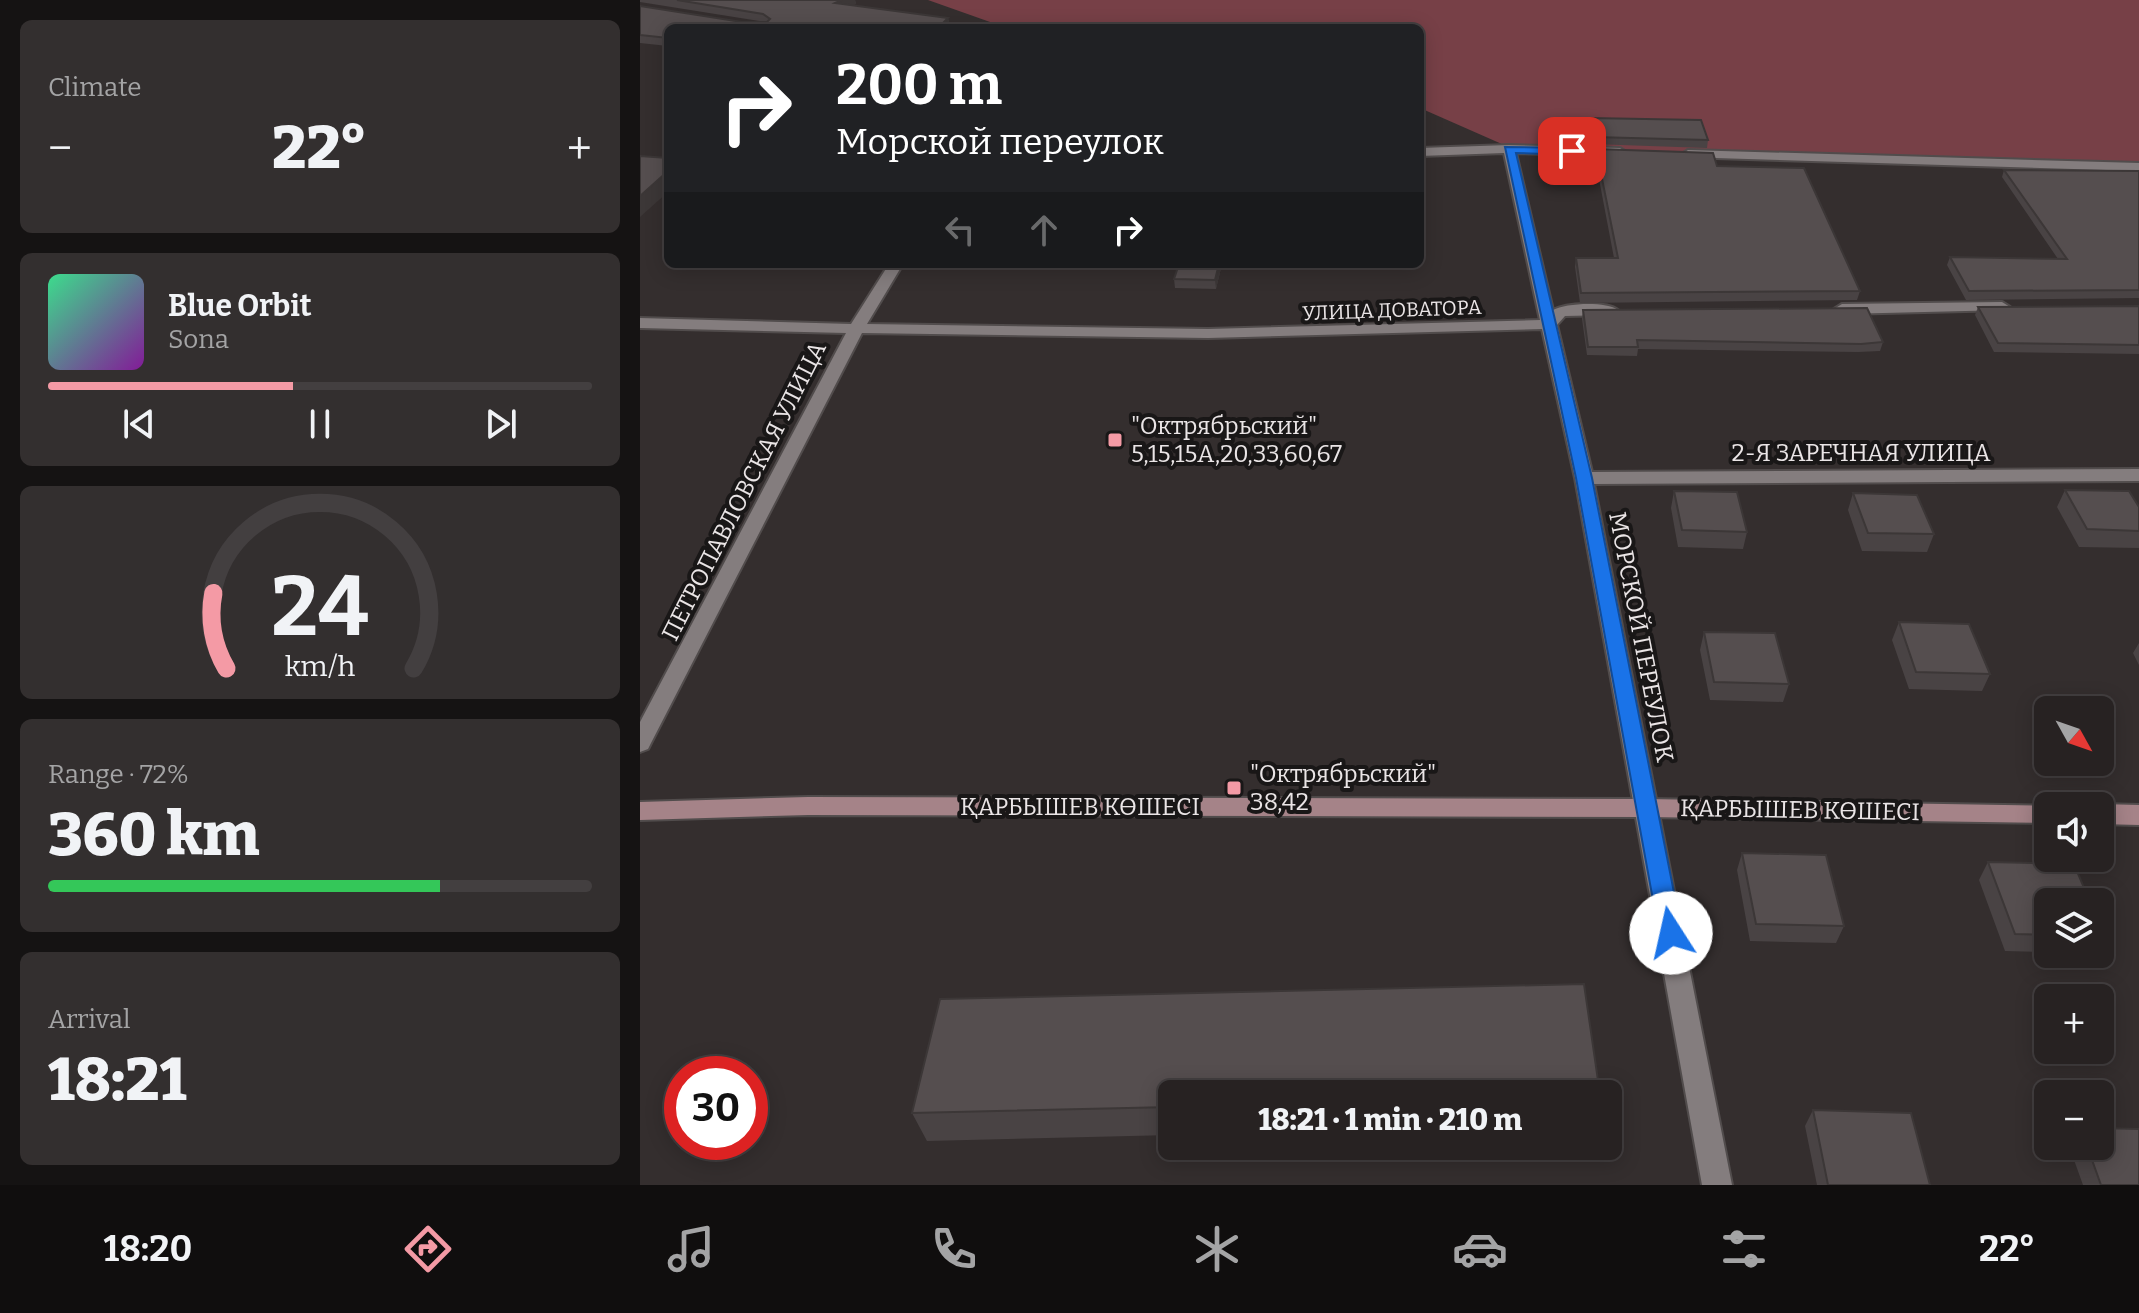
<!DOCTYPE html>
<html lang="en">
<head>
<meta charset="utf-8">
<style>
	:root { --surface:#272222; --page:#332f2f; --text:#f1f3f6; --muted:#a4a4a5; --line:#433f40; --accent:#f49aa5 }
	body { margin:0; font-family:Bitter,serif; background:var(--page); color:var(--text); height:100vh; display:flex; flex-direction:column; font-size:30px; white-space:nowrap }
	* { box-sizing:border-box; margin:0 }
	p { font-size:26px; color:var(--muted) }
	.icon { flex:none; width:44px; height:44px; fill:none; stroke:currentColor; stroke-width:2; stroke-linecap:round; stroke-linejoin:round }
	.map { position:relative; flex:1; overflow:hidden }
	.sheet { display:flex; flex-direction:column; gap:20px; padding:20px; background:#151313; width:640px }
	.sheet>* { flex:none }
	.hud { position:absolute; left:24px; top:24px; width:760px; height:244px; border-radius:12px; box-shadow:0 4px 20px #0003,0 0 0 2px var(--line); background:#202124; color:#fff; overflow:hidden }
	.needle { width:52px; rotate:130deg }
	.controls { position:absolute; left:1394px; top:696px; display:grid; gap:16px }
	.controls a { display:grid; place-items:center; width:80px; height:80px; border-radius:12px; background:var(--surface); box-shadow:0 4px 20px #0003,0 0 0 2px var(--line); font-size:40px }
	.speed { position:absolute; left:24px; top:1056px; display:flex; gap:16px; font-size:40px; font-weight:700; text-align:center }
	.speed>* { display:grid; place-content:center; width:104px; height:104px; border-radius:50%; background:var(--surface); box-shadow:0 4px 20px #0003,0 0 0 2px var(--line); line-height:1 }
	.speed .limit { border:12px solid #d22; background:#fff; color:#111 }
	.pin { position:absolute; display:grid; place-items:center; width:68px; height:68px; color:#fff; margin:-34px; border-radius:16px; box-shadow:0 4px 12px #0006 }
	.me { position:absolute; width:88px; margin:-44px; rotate:350deg; stroke-linejoin:round; filter:drop-shadow(0 0 6px #0008) }
	.turn { display:flex; align-items:center; gap:28px; height:168px; padding:0 40px; font-size:36px }
	.turn .icon { width:104px; height:104px; stroke-width:2.5 }
	.turn b { display:block; font-size:56px; line-height:68px }
	.lanes { display:flex; align-items:center; height:76px; padding:0 40px; background:#0003; justify-content:center; gap:40px; direction:ltr }
	.lanes .off { opacity:.35 }
	.big { font-size:60px; font-weight:800; line-height:1.1 }
	.sheet .widget { flex:1; display:flex; flex-direction:column; justify-content:center; gap:12px; min-width:0; padding:0 28px; border-radius:12px; background:var(--page) }
	.sheet .dial { align-items:center; gap:0 }
	.dial svg { height:208px; overflow:visible; fill:none; stroke:var(--line); stroke-width:7; stroke-linecap:round; text-anchor:middle }
	.dial text { fill:var(--text); stroke:none }
	.song { display:flex; align-items:center; gap:24px }
	.cover { width:96px; height:96px; border-radius:12px; background:linear-gradient(135deg,hsl(150 70% 55%),hsl(290 70% 35%)) }
	.played { height:8px; border-radius:4px; background:linear-gradient(90deg,var(--accent) 45%,var(--line) 45%) }
	.keys { display:flex; justify-content:space-around; direction:ltr }
	.heat { display:flex; justify-content:space-between; align-items:center; font-size:44px; direction:ltr }
	.charge { height:12px; border-radius:6px; background:linear-gradient(90deg,#34c759 72%,var(--line) 0) }
	.trip { position:absolute; left:518px; top:1080px; width:464px; height:80px; border-radius:12px; background:var(--surface); box-shadow:0 4px 20px #0003,0 0 0 2px var(--line); font-weight:800; line-height:80px; text-align:center }
	.tab-bar { display:flex; height:128px; justify-content:space-around; align-items:center; background:#100e0e; color:var(--muted) }
	.tab-bar .icon { width:56px; height:56px }
	.tab-bar .selected { color:var(--accent) }
	.tab-bar b { font-size:36px; color:var(--text) }
	main { display:flex; flex:1; min-height:0 }
	.map>svg:first-child { display:block }
	.green { fill:#774047 }
	.lines { fill:none; stroke-linecap:round; stroke-linejoin:round }
	.minor-casing { stroke:#514c4c; stroke-width:4 }
	.secondary-casing { stroke:#514c4c; stroke-width:4 }
	.minor { fill:#847d7e; fill-rule:evenodd }
	.secondary { fill:#a58388; fill-rule:evenodd }
	.wall { fill:#494344 }
	.shaded-wall { fill:#3c3737 }
	.building { fill:#554e4f; stroke:#3c3737; stroke-width:2 }
	.route { fill:#1a73e8; stroke:#114b97; stroke-width:2 }
	.poi-dot { fill:#f49aa5; stroke:#191717; stroke-width:3 }
	.labels { text-anchor:middle; stroke-width:8; stroke-linejoin:round; paint-order:stroke }
	.far-street-label { font-size:20px; fill:#eae5e6; stroke:#191717 }
	.poi-label { font-size:24px; fill:#eae5e6; stroke:#191717; text-anchor:start }
	.street-label { font-size:24px; fill:#eae5e6; stroke:#191717 }
</style>
</head>
<body>
<main>
<section class="sheet">
<div class="widget"><p>Climate</p>
<div class="heat"><a>−</a><b class="big">22°</b><a>+</a></div>
</div>
<div class="widget">
<div class="song"><i class="cover"></i><div><b>Blue Orbit</b><p>Sona</p></div></div>
<div class="played"></div>
<div class="keys"><svg class="icon" aria-label="previous" viewBox="0 0 24 24"><path d="M18 5L8 12l10 7zM5 5v14"/></svg><svg class="icon" aria-label="pause" viewBox="0 0 24 24"><path d="M8 5v14M16 5v14"/></svg><svg class="icon" aria-label="next" viewBox="0 0 24 24"><path d="M6 5l10 7-10 7zM19 5v14"/></svg></div>
</div>
<div class="widget dial"><svg viewBox="0 0 100 80">
<path d="M14 69A42 42 0 1 1 86 69"/>
<path d="M14 69A42 42 0 0 1 9 40" stroke="#f49aa5"/>
<text x="50" y="56" font-size="32" font-weight="700">24</text>
<text x="50" y="72" font-size="11">km/h</text>
</svg></div>
<div class="widget"><p>Range · 72%</p><b class="big">360 km</b><div class="charge"></div></div>
<div class="widget"><p>Arrival</p><b class="big">18:21</b></div>
</section>
<div class="map">
<svg width="1499" height="1185" viewBox="0 0 1499 1185">
	<rect width="100%" height="100%" fill="#342e2e"/>
	<!-- green -->
	<path class="green" d="M 288,0 L 1499,0 L 1499,166 L 880,152 L 780,108 L 780,28 L 367,28 Z"/>
	<g class="lines">
		<defs>
			<path id="minor" d="M 869,145 L 980,148 L 986,152 L 980,156 L 876,153 L 913,310 C 926,303 966,301 978,310 L 970,315 L 925,316 L 917,325 L 952,472 L 1499,469 L 1499,481 L 954,484 L 1092,1185 L 1062,1185 L 935,478 L 902,329 L 568,338 L 222,333 L 11,743 L 8,749 L 0,752 L 0,722 L 206,333 L 0,328 L 0,318 L 211,324 L 249,264 L 263,264 L 227,324 L 568,329 L 900,320 L 864,153 L 780,156 L 780,148 Z
				M 1048,150 L 1499,163 L 1499,171 L 1043,157 L 1042,154 Z
				M 1362,302 L 1370,307 L 1367,310 L 1202,314 L 1194,309 L 1202,304 Z"/>
			<path id="secondary" d="M 168,797 L 1007,799 L 1416,806 L 1408,806 L 1408,823 L 1007,817 L 168,815 L 0,820 L 0,802 Z
				M 1460,804 L 1499,805 L 1499,825 L 1460,824 L 1460,806 L 1455,806 Z"/>
		</defs>
		<!-- minor casing -->
		<use href="#minor" class="minor-casing"/>
		<!-- secondary casing -->
		<use href="#secondary" class="secondary-casing"/>
		<!-- minor -->
		<use href="#minor" class="minor"/>
		<!-- secondary -->
		<use href="#secondary" class="secondary"/>
	</g>
	<!-- wall -->
	<path class="wall" d="M 0,0 L 215,0 L 216,4 L 212,5 L 308,18 L 310,27 L 28,28 L 28,46 L 0,43 L 0,6 L 102,22 L 126,22 L 0,2 Z
		M 949,118 L 1068,140 L 1067,148 L 952,144 L 949,126 Z
		M 956,149 L 1077,166 L 1220,291 L 1217,300 L 940,303 L 935,267 L 936,258 L 974,258 L 955,158 Z
		M 1364,170 L 1499,171 L 1499,298 L 1326,300 L 1307,265 L 1310,257 L 1418,259 L 1362,177 Z
		M 582,264 L 576,289 L 535,288 L 534,279 Z
		M 1499,306 L 1499,354 L 1354,352 L 1335,315 L 1338,307 Z
		M 943,310 L 1243,342 L 1240,351 L 1218,352 L 998,349 L 997,356 L 947,355 L 942,319 Z
		M 1425,490 L 1499,507 L 1499,548 L 1439,547 L 1417,507 Z
		M 1034,491 L 1107,532 L 1103,549 L 1038,547 L 1031,508 Z
		M 1213,493 L 1294,534 L 1287,552 L 1222,551 L 1208,510 Z
		M 1259,622 L 1350,674 L 1342,691 L 1269,689 L 1252,640 Z
		M 1064,632 L 1149,684 L 1143,702 L 1070,700 L 1060,650 Z
		M 1499,643 L 1499,665 L 1493,653 Z
		M 1102,853 L 1204,926 L 1196,943 L 1110,941 L 1097,870 Z
		M 1348,862 L 1408,902 L 1408,952 L 1365,951 L 1339,880 Z
		M 532,1094 L 532,1135 L 287,1141 L 272,1113 Z
		M 1173,1110 L 1290,1185 L 1177,1185 L 1165,1126 Z
		M 1429,1146 L 1460,1146 L 1499,1185 L 1443,1185 Z"/>
	<!-- shaded-wall -->
	<path class="shaded-wall" d="M 202,0 L 215,0 L 216,4 L 197,11 L 195,3 Z
		M 308,18 L 310,27 L 308,28 L 298,28 Z
		M 28,171 L 28,192 L 0,217 L 0,196 Z
		M 579,264 L 582,264 L 576,289 L 575,280 Z"/>
	<!-- building -->
	<path class="building" d="M 37,0 L 202,0 L 195,3 L 308,18 L 298,28 L 28,28 L 28,38 L 0,35 L 0,6 L 102,22 L 127,22 L 130,19 L 123,14 Z
		M 949,118 L 1061,120 L 1068,140 L 953,137 Z
		M 956,149 L 1073,153 L 1077,166 L 1164,168 L 1220,291 L 941,293 L 936,258 L 978,258 Z
		M 0,156 L 28,158 L 28,171 L 0,196 Z
		M 1364,170 L 1499,171 L 1499,290 L 1329,291 L 1310,257 L 1427,259 Z
		M 539,264 L 579,264 L 575,280 L 534,279 Z
		M 1499,306 L 1499,345 L 1358,343 L 1338,307 Z
		M 1227,308 L 1243,342 L 1221,344 L 997,340 L 998,347 L 948,347 L 943,310 Z
		M 1425,490 L 1489,491 L 1499,507 L 1499,531 L 1447,529 Z
		M 1034,491 L 1097,492 L 1107,532 L 1042,530 Z
		M 1213,493 L 1277,495 L 1294,534 L 1228,533 Z
		M 1259,622 L 1329,624 L 1350,674 L 1276,672 Z
		M 1064,632 L 1135,633 L 1149,684 L 1074,682 Z
		M 1102,853 L 1186,855 L 1204,926 L 1116,924 Z
		M 1348,862 L 1434,864 L 1450,902 L 1408,902 L 1408,935 L 1375,934 Z
		M 944,984 L 960,1094 L 532,1094 L 532,1107 L 272,1113 L 300,999 Z
		M 1173,1110 L 1271,1113 L 1290,1185 L 1188,1185 Z
		M 1460,1128 L 1499,1129 L 1499,1185 L 1461,1185 L 1447,1146 L 1460,1146 Z"/>
	<!-- route -->
	<path class="route" d="M 865,147 L 932,148 L 938,151 L 932,155 L 876,153 L 952,478 L 1042,933 L 1039,941 L 1031,944 L 1022,941 L 1019,933 L 936,478 Z"/>
	<!-- markers -->
	<g class="poi-dot">
		<rect x="467" y="432" width="16" height="16" rx="4"/>
		<rect x="586" y="780" width="16" height="16" rx="4"/>
	</g>
	<g class="labels">
		<!-- far-street labels -->
		<g class="far-street-label">
			<text transform="translate(752 310) rotate(-2)" y="7">УЛИЦА ДОВАТОРА</text>
		</g>
		<!-- poi labels -->
		<g class="poi-label">
			<text x="491" y="434">"Октрябрьский"<tspan x="491" dy="28">5,15,15А,20,33,60,67</tspan></text>
			<text x="610" y="782">"Октрябрьский"<tspan x="610" dy="28">38,42</tspan></text>
		</g>
		<!-- street labels -->
		<g class="street-label">
			<text x="1221" y="461">2-Я ЗАРЕЧНАЯ УЛИЦА</text>
			<text transform="translate(104 491) rotate(-63)" y="8">ПЕТРОПАВЛОВСКАЯ УЛИЦА</text>
			<text transform="translate(1001 637) rotate(79)" y="8">МОРСКОЙ ПЕРЕУЛОК</text>
			<text x="440" y="815">ҚАРБЫШЕВ КӨШЕСІ</text>
			<text transform="translate(1160 810) rotate(1)" y="8">ҚАРБЫШЕВ КӨШЕСІ</text>
		</g>
	</g>
</svg>
<div class="controls">
<a><svg class="needle" viewBox="-14 -14 28 28"><path d="M0-13l5 13h-10z" fill="#e53935"/><path d="M0 13l5-13h-10z" fill="#a4a4a5"/></svg></a>
<a><svg class="icon" aria-label="sound" viewBox="0 0 24 24"><path d="M4 9h4l5-4v14l-5-4H4zM17 9q2 3 0 6"/></svg></a>
<a><svg class="icon" aria-label="layers" viewBox="0 0 24 24"><path d="M12 4l9 5-9 5-9-5zM3 14l9 5 9-5"/></svg></a>
<a>+</a>
<a>−</a>
</div>
<div class="speed"><div class="limit">30</div></div>
<div class="pin" style="left:932px;top:151px;background:#d93025"><svg class="icon" aria-label="arrive" viewBox="0 0 24 24"><path d="M6 21V4h12l-3 4 3 4H6"/></svg></div>
<svg class="me" style="left:1031px;top:933px" viewBox="-20 -20 40 40"><circle r="19" fill="#fff"/><path d="M0-13L10 11 0 6-10 11z" fill="#1a73e8"/></svg>
<div class="trip">18:21 · 1 min · 210 m</div>
<div class="hud">
<div class="turn"><svg class="icon" aria-label="right" viewBox="0 0 24 24"><path d="M7 20v-9h11M14 6l5 5-5 5"/></svg><div><b>200 m</b>Морской переулок</div></div>
<div class="lanes"><svg class="icon off" aria-label="left" viewBox="0 0 24 24"><path d="M17 20v-9H6M10 6l-5 5 5 5"/></svg><svg class="icon off" aria-label="ahead" viewBox="0 0 24 24"><path d="M12 20V5M6 11l6-6 6 6"/></svg><svg class="icon" aria-label="right" viewBox="0 0 24 24"><path d="M7 20v-9h11M14 6l5 5-5 5"/></svg></div>
</div>
</div>
</main>
<nav class="tab-bar">
<b>18:20</b>
<svg class="icon selected" aria-label="directions" viewBox="0 0 24 24"><path d="M12 3l9 9-9 9-9-9zM9 14v-3h6M13 9l2 2-2 2"/></svg>
<svg class="icon" aria-label="music" viewBox="0 0 24 24"><path d="M9 18V5l10-2v13"/><circle cx="6" cy="18" r="3"/><circle cx="16" cy="16" r="3"/></svg>
<svg class="icon" aria-label="phone" viewBox="0 0 24 24"><path d="M5 4h4l2 5-3 2q2 4 5 5l2-3 5 2v4C11 20 4 13 5 4z"/></svg>
<svg class="icon" aria-label="climate" viewBox="0 0 24 24"><path d="M12 3v18M4 7l16 10M4 17L20 7"/></svg>
<svg class="icon" aria-label="car" viewBox="0 0 24 24"><path d="M5 17H2v-5l4-1 3-4h7l3 4 3 1v5h-3M9 17h6M6 11h13"/><circle cx="7" cy="17" r="2"/><circle cx="17" cy="17" r="2"/></svg>
<svg class="icon" aria-label="filters" viewBox="0 0 24 24"><path d="M4 7h16M4 17h16"/><circle cx="9" cy="7" r="2"/><circle cx="15" cy="17" r="2"/></svg>
<b>22°</b>
</nav>
</body>
</html>
